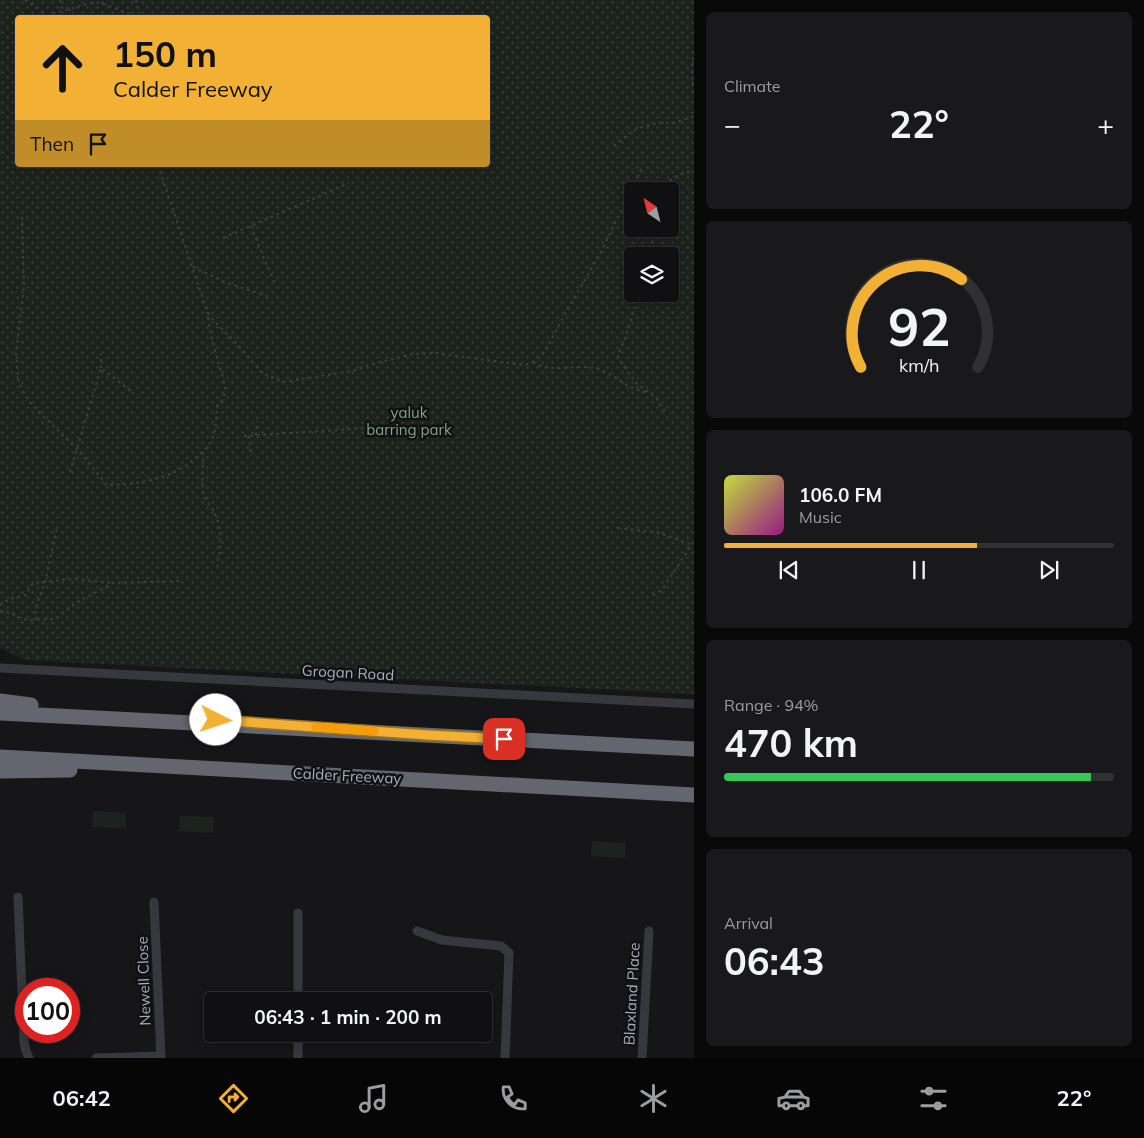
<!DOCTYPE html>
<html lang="en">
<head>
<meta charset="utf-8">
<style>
	:root { --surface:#101012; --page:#19191b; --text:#f1f3f6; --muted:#9c9d9f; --line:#303032; --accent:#f2b134 }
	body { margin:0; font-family:Mulish,sans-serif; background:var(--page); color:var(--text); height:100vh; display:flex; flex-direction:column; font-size:19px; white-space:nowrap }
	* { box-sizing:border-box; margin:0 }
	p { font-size:16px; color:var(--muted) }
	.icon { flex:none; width:28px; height:28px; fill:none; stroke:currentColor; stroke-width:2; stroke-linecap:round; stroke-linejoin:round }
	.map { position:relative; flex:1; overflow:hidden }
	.sheet { display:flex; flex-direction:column; gap:12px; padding:12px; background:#09090a; width:450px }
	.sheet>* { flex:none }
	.banner { position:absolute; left:15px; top:15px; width:475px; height:152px; border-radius:5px; box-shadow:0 2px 12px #0003,0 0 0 1px var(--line); background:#f2b134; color:#111; overflow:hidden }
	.needle { width:32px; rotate:325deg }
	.buttons { position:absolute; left:624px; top:182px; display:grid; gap:10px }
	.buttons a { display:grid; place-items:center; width:55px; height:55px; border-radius:5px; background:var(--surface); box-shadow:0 2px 12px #0003,0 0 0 1px var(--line); font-size:25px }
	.speed { position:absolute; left:15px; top:978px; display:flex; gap:10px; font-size:25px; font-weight:700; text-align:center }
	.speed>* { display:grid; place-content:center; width:65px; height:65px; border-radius:50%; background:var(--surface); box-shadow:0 2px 12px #0003,0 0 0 1px var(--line); line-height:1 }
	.speed .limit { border:8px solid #d22; background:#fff; color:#111 }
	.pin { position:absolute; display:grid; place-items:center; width:42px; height:42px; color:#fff; margin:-21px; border-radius:10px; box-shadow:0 2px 8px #0006 }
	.me { position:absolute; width:55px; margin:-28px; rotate:94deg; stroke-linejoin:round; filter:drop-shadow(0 0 4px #0008) }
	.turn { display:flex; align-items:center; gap:18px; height:105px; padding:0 15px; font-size:22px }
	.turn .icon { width:65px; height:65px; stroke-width:2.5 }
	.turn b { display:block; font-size:35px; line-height:42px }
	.then { display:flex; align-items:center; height:48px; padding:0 15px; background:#0003; gap:10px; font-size:19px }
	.big { font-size:38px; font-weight:700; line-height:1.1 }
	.sheet .tile { flex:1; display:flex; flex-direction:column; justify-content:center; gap:8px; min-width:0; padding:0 18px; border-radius:8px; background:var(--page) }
	.sheet .dial { align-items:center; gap:0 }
	.dial svg { height:130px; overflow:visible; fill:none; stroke:var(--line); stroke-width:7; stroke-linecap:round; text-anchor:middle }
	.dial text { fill:var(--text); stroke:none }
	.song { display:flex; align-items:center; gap:15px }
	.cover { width:60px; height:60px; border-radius:8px; background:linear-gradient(135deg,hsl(70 70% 55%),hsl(310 70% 35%)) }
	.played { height:5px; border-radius:2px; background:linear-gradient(90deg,var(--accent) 65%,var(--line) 65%) }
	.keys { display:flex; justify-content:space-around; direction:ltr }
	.heat { display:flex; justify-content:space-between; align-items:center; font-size:28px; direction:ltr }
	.charge { height:8px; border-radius:4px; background:linear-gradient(90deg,#34c759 94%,var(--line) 0) }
	.trip { position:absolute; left:204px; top:992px; width:288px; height:50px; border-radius:5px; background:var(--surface); box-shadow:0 2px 12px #0003,0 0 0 1px var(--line); font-weight:700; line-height:50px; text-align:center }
	.tabs { display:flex; height:80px; justify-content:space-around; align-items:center; background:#060607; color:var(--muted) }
	.tabs .icon { width:35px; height:35px }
	.tabs .on { color:var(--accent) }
	.tabs b { font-size:22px; color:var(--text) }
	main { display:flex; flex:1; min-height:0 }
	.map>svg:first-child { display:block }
	.grass { fill:#1c231d }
	.park { fill:url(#park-dots); fill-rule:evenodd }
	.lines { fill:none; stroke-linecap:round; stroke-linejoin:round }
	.path { stroke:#3d3f44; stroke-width:2; stroke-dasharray:2.5 4; stroke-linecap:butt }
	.street { stroke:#37383d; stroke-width:9 }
	.highway { stroke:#63666e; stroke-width:15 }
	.route-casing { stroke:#9d7322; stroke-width:12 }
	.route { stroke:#f2b134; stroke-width:9 }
	.slow { stroke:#f59e0b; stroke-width:9 }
	.labels { text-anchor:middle; stroke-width:5; stroke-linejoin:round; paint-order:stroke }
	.park-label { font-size:15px; fill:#7fa381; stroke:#111113 }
	.street-label { font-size:15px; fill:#a8adb8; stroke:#111113 }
</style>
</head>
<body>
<main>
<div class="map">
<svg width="694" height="1058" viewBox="0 0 694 1058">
	<defs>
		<pattern id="park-dots" width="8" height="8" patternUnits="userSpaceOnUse" patternTransform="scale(1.25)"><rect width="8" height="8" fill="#1c231d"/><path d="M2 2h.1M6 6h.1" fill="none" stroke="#3a403c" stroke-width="1.8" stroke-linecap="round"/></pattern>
	</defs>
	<rect width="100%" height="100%" fill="#161618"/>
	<!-- grass -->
	<path class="grass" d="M 93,811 L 126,813 L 126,828 L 92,827 Z
		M 180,816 L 214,817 L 213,833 L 179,831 Z
		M 592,841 L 626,843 L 625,858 L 591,856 Z"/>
	<!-- park -->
	<path class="park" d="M 0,0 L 694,0 L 694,694 L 25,660 L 0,648 ZM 18,18 L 488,18 L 488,165 L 18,165 ZM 632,191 L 670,191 L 670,229 L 632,229 ZM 632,256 L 670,256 L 670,294 L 632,294 Z"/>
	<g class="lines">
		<!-- path -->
		<path class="path" d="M 25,0 L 47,15 L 95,2 L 101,3 L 140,18
			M 60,0 L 63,11
			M 136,0 L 140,17
			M 69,9 L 75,18
			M 694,51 L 692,69 L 694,97
			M 614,146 L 631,132 L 639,128 L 657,123 L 674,123 L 694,116
			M 158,165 L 207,311 L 214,321 L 238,345 L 262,373 L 283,382 L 352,371 L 373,364 L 413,354 L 436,353 L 515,364 L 525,365 L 533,362 L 544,353 L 566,312 L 600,254 L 642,168
			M 662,191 C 668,178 680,173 694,171
			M 22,217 L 24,285 L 16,353 L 18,379 L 23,391 L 31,404 L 77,449 L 107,485 C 140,485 176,478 199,455 C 205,449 211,444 213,437 C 217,426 216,417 217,406 C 223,400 225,395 225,386 L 211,336 L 207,312
			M 251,226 L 267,266 L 276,285
			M 223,238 L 349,183
			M 650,256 L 655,229
			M 193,267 L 225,282 L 272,298
			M 670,274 L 678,262
			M 639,294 C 634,308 631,321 626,335 C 624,343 619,349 618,358 L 635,382 L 656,398 L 666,413
			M 533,362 C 551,374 573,364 594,368 C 614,373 624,388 646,392
			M 101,368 L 101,354
			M 256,435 L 257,421
			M 244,436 L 384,427
			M 249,436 L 251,456
			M 203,452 C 203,466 201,482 204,495 C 207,503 213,508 216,516 C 222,531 221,550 217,566
			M 70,472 L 101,368 L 132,392
			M 618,528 L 660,533 L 692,545
			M 653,595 L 662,590 L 694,541
			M 0,605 L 10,599 L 26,595 L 33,583 L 73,579 L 113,583
			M 0,611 L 11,613 L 22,619 L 28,620 L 53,619 L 58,617 L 76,603 L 113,583 L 179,581
			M 35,620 L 36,607 L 45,582 L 57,528"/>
		<!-- street -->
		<path class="street" d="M 0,668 L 694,704
			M 18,897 L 24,1042 L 26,1051 L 29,1058
			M 154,902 L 161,1058
			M 298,913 L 298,1001
			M 417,931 L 442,940 L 501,946 L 509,953 L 505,1058
			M 298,1034 L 298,1058
			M 96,1058 L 161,1056
			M 642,1058 L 649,931"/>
		<!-- highway -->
		<path class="highway" d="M 0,701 L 31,705
			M 0,713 L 694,749
			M 0,757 L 694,795
			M 0,771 L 70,770"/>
	</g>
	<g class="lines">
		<defs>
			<path id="route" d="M 216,720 L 428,735 L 504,739"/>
		</defs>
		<!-- route casing -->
		<use href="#route" class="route-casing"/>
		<!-- route -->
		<use href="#route" class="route"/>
		<!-- slow -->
		<path class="slow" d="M 316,727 L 374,731"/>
	</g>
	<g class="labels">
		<!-- park labels -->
		<g class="park-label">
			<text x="409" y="418">yaluk<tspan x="409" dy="17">barring park</tspan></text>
		</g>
		<!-- street labels -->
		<g class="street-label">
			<text transform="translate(348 673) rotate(3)" y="5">Grogan Road</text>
			<text transform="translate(347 776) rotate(3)" y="5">Calder Freeway</text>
			<text transform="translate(144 981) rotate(-92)" y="5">Newell Close</text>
			<text transform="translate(632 994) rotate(-87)" y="5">Blaxland Place</text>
		</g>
	</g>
</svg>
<div class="buttons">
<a><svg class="needle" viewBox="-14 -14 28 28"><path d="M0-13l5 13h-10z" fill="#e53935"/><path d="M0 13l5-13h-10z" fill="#9c9d9f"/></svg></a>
<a><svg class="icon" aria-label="layers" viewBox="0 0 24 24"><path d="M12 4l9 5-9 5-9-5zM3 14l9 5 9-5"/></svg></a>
</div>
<div class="speed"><div class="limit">100</div></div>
<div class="pin" style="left:504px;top:739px;background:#d93025"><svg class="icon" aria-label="arrive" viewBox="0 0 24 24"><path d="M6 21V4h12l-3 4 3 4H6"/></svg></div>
<svg class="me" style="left:216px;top:720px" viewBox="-20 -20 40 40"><circle r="19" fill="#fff"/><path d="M0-13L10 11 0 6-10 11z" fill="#f2b134"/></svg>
<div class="trip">06:43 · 1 min · 200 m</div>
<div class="banner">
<div class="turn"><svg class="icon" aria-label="ahead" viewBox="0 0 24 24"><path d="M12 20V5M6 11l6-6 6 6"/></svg><div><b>150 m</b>Calder Freeway</div></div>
<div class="then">Then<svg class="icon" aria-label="arrive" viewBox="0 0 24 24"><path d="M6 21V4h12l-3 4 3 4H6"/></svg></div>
</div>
</div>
<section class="sheet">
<div class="tile"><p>Climate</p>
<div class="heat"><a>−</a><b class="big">22°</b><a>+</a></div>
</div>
<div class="tile dial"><svg viewBox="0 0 100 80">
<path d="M14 69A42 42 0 1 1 86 69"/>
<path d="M14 69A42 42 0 0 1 76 15" stroke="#f2b134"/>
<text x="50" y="56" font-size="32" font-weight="700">92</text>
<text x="50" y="72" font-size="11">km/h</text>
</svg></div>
<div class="tile">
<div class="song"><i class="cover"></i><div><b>106.0 FM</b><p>Music</p></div></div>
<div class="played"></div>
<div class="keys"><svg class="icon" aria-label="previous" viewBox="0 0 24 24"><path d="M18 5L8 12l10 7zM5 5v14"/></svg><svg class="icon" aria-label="pause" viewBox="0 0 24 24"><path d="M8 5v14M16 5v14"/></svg><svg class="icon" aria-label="next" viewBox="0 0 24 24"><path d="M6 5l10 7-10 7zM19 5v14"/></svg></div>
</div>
<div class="tile"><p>Range · 94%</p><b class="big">470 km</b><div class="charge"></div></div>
<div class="tile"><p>Arrival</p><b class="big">06:43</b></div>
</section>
</main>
<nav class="tabs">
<b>06:42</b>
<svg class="icon on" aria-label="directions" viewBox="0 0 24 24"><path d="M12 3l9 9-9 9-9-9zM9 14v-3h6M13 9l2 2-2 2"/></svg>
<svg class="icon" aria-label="music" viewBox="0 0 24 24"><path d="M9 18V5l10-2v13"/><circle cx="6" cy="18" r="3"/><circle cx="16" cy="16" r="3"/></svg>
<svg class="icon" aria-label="phone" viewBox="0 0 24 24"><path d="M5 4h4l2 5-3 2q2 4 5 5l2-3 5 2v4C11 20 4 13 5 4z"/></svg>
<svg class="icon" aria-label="climate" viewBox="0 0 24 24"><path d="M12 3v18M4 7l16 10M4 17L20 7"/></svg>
<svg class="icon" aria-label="car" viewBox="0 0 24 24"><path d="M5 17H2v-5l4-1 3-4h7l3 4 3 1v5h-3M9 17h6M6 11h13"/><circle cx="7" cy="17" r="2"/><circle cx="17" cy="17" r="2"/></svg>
<svg class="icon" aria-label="filters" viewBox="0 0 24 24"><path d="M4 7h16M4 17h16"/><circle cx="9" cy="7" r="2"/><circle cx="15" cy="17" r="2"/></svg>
<b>22°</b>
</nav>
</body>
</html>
